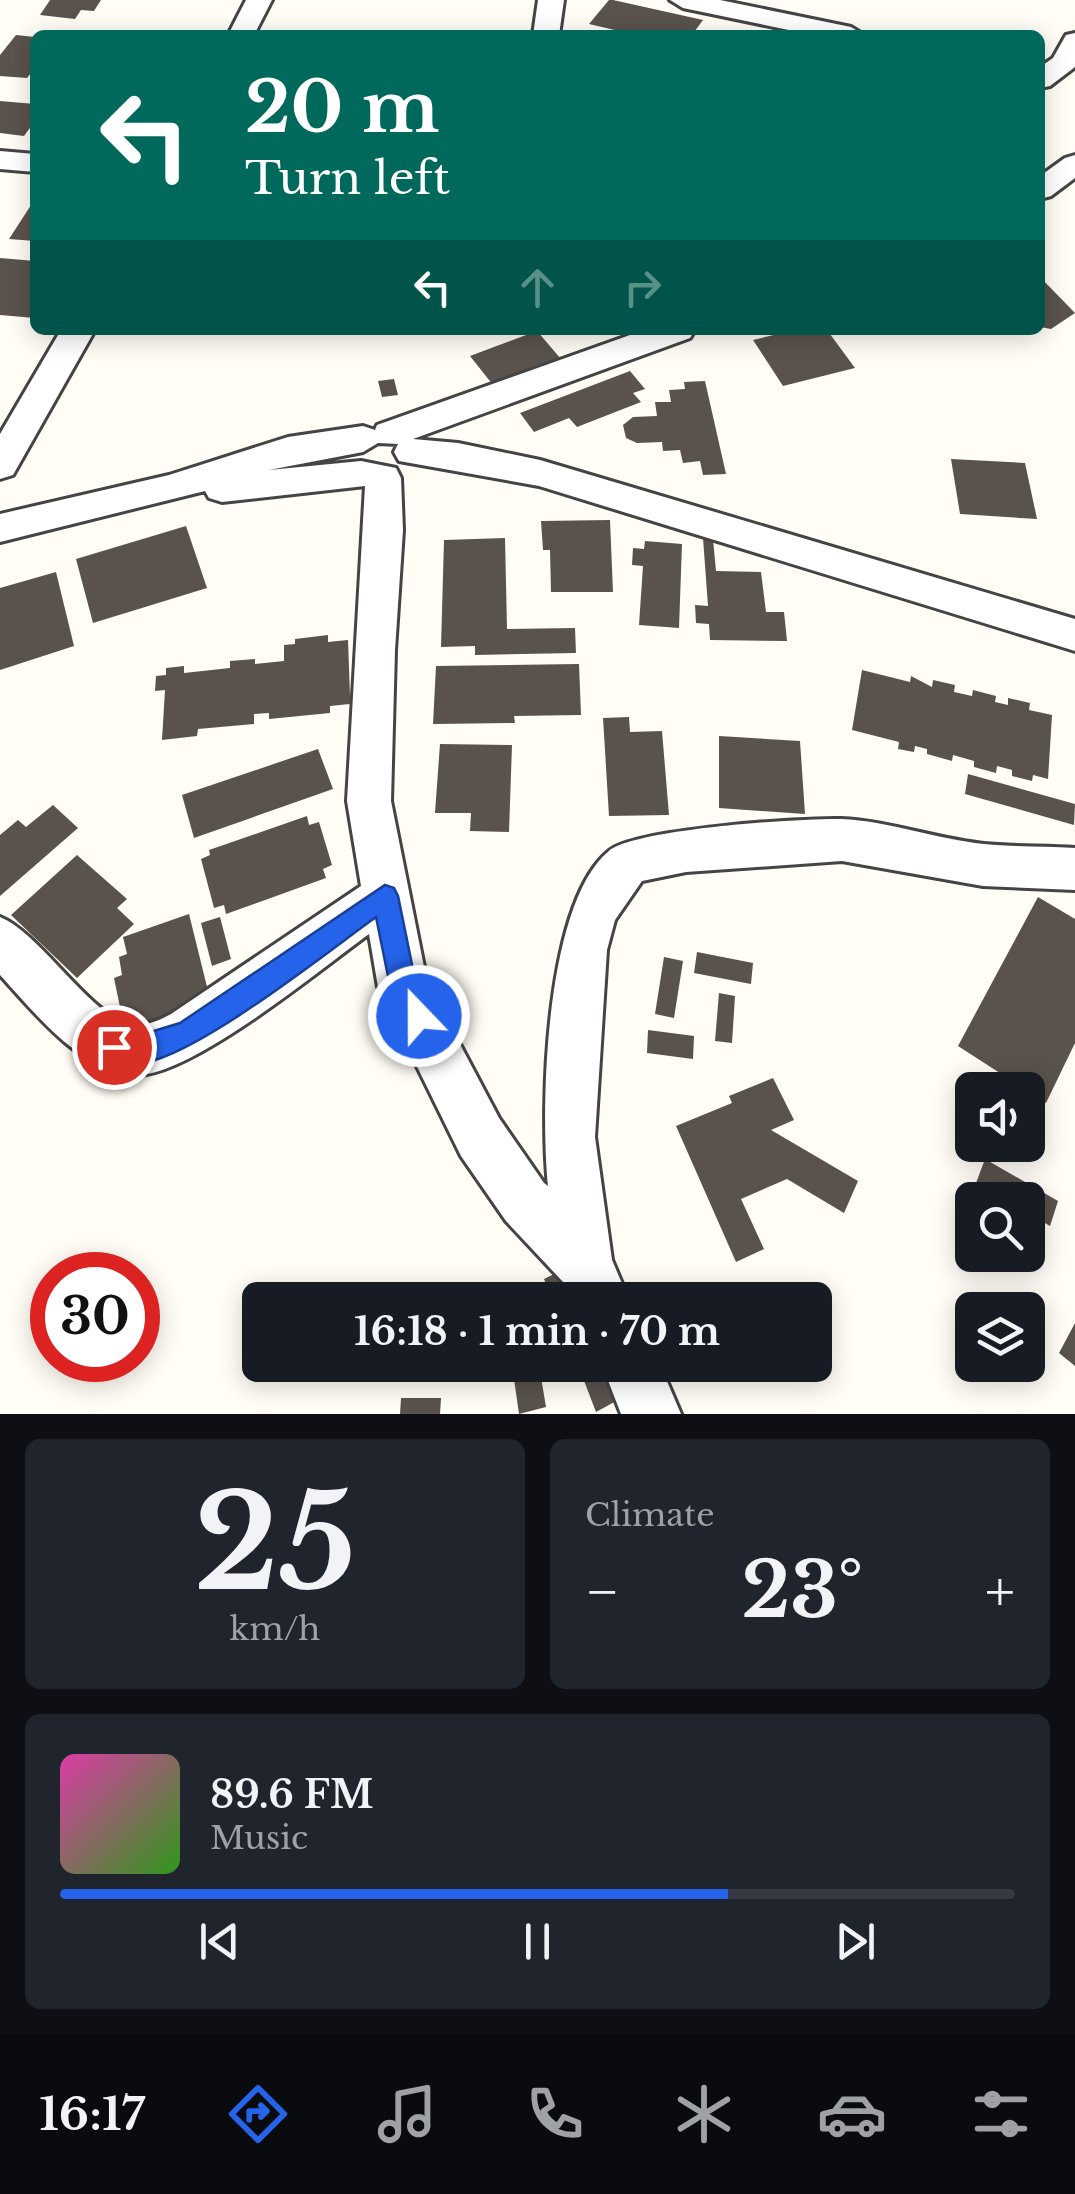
<!DOCTYPE html>
<html lang="en">
<head>
<meta charset="utf-8">
<style>
	:root { --surface:#171b24; --page:#20242c; --text:#f1f3f6; --muted:#9ea1a6; --line:#363941; --accent:#2563eb }
	body { margin:0; font-family:"Libre Baskerville",serif; background:var(--page); color:var(--text); height:100vh; display:flex; flex-direction:column; font-size:38px; white-space:nowrap }
	* { box-sizing:border-box; margin:0 }
	p { font-size:32px; color:var(--muted) }
	.icon { flex:none; width:55px; height:55px; fill:none; stroke:currentColor; stroke-width:2; stroke-linecap:round; stroke-linejoin:round }
	.map { position:relative; height:1414px; overflow:hidden }
	.details { display:flex; flex-direction:column; gap:25px; padding:25px; background:#0d0f14; flex:1 }
	.details>* { flex:none }
	.guide { position:absolute; left:30px; top:30px; width:1015px; height:305px; border-radius:15px; box-shadow:0 5px 25px #0003; background:#00695c; color:#fff; overflow:hidden }
	.tools { position:absolute; left:955px; top:1072px; display:grid; gap:20px }
	.tools a { display:grid; place-items:center; width:90px; height:90px; border-radius:15px; background:var(--surface); box-shadow:0 5px 25px #0003; font-size:50px }
	.speed { position:absolute; left:30px; top:1252px; display:flex; gap:20px; font-size:50px; font-weight:700; text-align:center }
	.speed>* { display:grid; place-content:center; width:130px; height:130px; border-radius:50%; background:var(--surface); box-shadow:0 5px 25px #0003; line-height:1 }
	.speed .limit { border:15px solid #d22; background:#fff; color:#111 }
	.pin { position:absolute; display:grid; place-items:center; width:85px; height:85px; color:#fff; margin:-42px; border:5px solid #fff; border-radius:50%; box-shadow:0 2px 10px #0007 }
	.me { position:absolute; width:110px; margin:-55px; rotate:338deg; stroke-linejoin:round; filter:drop-shadow(0 0 8px #0008) }
	.turn { display:flex; align-items:center; gap:35px; height:210px; padding:0 50px; font-size:45px }
	.turn .icon { width:130px; height:130px; stroke-width:2.5 }
	.turn b { display:block; font-size:70px; line-height:85px }
	.lanes { display:flex; align-items:center; height:95px; padding:0 50px; background:#0003; justify-content:center; gap:50px; direction:ltr }
	.lanes .off { opacity:.35 }
	.big { font-size:75px; font-weight:700; line-height:1.1 }
	.details .tile { flex:1; display:flex; flex-direction:column; justify-content:center; gap:15px; min-width:0; padding:0 35px; border-radius:15px; background:var(--page) }
	.details .dial { align-items:center; gap:0 }
	.dial b { font-size:130px; line-height:1 }
	.song { display:flex; align-items:center; gap:30px }
	.cover { width:120px; height:120px; border-radius:15px; background:linear-gradient(135deg,hsl(320 70% 55%),hsl(110 70% 35%)) }
	.played { height:10px; border-radius:5px; background:linear-gradient(90deg,var(--accent) 70%,var(--line) 70%) }
	.keys { display:flex; justify-content:space-around; direction:ltr }
	.heat { display:flex; justify-content:space-between; align-items:center; font-size:55px; direction:ltr }
	.details .tiles { flex:1; display:grid; gap:25px; grid-template-columns:1fr 1fr }
	.tile:last-child { grid-column:span 2 }
	.trip { position:absolute; left:242px; top:1282px; width:590px; height:100px; border-radius:15px; background:var(--surface); box-shadow:0 5px 25px #0003; font-weight:700; line-height:100px; text-align:center }
	.tabs { display:flex; height:160px; justify-content:space-around; align-items:center; background:#090b0e; color:var(--muted) }
	.tabs .icon { width:70px; height:70px }
	.tabs .on { color:var(--accent) }
	.tabs b { font-size:45px; color:var(--text) }
	.map>svg:first-child { display:block }
	.building { fill:#5a524d }
	.lines { fill:none; stroke-linecap:round; stroke-linejoin:round }
	.street-casing { stroke:#444; stroke-width:6 }
	.street { fill:#fff; fill-rule:evenodd }
	.route { fill:#2563eb; stroke:#184099; stroke-width:2.5 }
</style>
</head>
<body>
<div class="map">
<svg width="1075" height="1414" viewBox="0 0 1075 1414">
	<rect width="100%" height="100%" fill="#fffdf5"/>
	<!-- building -->
	<path class="building" d="M 50,0 L 101,0 L 94,11 L 81,10 L 75,19 L 40,15 Z
		M 609,0 L 613,0 L 703,20 L 692,35 L 636,35 L 589,24 Z
		M 16,35 L 35,37 L 35,68 L 27,78 L 0,76 L 0,55 Z
		M 0,101 L 35,104 L 35,121 L 24,136 L 0,133 Z
		M 35,199 L 35,241 L 9,239 Z
		M 0,258 L 35,261 L 35,318 L 0,315 Z
		M 1040,277 L 1075,313 L 1051,329 L 1040,327 Z
		M 795,330 L 827,330 L 855,368 L 783,386 L 753,340 Z
		M 537,331 L 561,359 L 493,385 L 470,356 Z
		M 630,371 L 645,389 L 633,393 L 641,402 L 577,427 L 569,418 L 534,432 L 520,413 Z
		M 394,379 L 398,395 L 382,397 L 378,381 Z
		M 705,381 L 726,474 L 703,475 L 700,461 L 683,463 L 680,450 L 663,451 L 662,442 L 637,443 L 626,438 L 623,425 L 633,417 L 657,416 L 655,402 L 671,402 L 669,390 L 685,389 L 684,382 Z
		M 951,459 L 1025,463 L 1037,519 L 960,514 Z
		M 610,520 L 613,592 L 551,592 L 550,550 L 543,550 L 541,521 Z
		M 186,526 L 207,588 L 93,623 L 76,559 Z
		M 505,538 L 507,629 L 575,628 L 576,653 L 475,655 L 475,646 L 441,647 L 444,540 Z
		M 703,538 L 713,539 L 716,571 L 761,572 L 766,612 L 784,612 L 787,641 L 710,640 L 709,624 L 696,623 L 695,605 L 708,606 Z
		M 645,541 L 682,544 L 679,628 L 639,625 L 643,566 L 632,565 L 633,548 L 644,549 Z
		M 56,572 L 74,646 L 0,670 L 0,588 Z
		M 328,635 L 328,642 L 348,640 L 350,696 L 359,695 L 360,703 L 330,706 L 330,713 L 269,719 L 269,713 L 254,714 L 254,724 L 198,729 L 197,736 L 162,740 L 165,690 L 155,691 L 156,676 L 166,675 L 166,668 L 184,666 L 184,673 L 230,668 L 230,661 L 255,659 L 255,664 L 284,661 L 284,645 L 295,644 L 295,639 Z
		M 579,664 L 581,715 L 514,716 L 515,723 L 433,724 L 436,666 Z
		M 862,670 L 910,682 L 911,676 L 932,687 L 933,680 L 955,685 L 954,692 L 972,696 L 973,690 L 996,696 L 995,702 L 1008,705 L 1008,698 L 1030,703 L 1029,710 L 1052,715 L 1048,779 L 1033,775 L 1032,781 L 1012,776 L 1012,770 L 997,766 L 996,773 L 974,767 L 974,761 L 953,755 L 952,761 L 927,754 L 927,749 L 915,746 L 914,752 L 898,749 L 899,742 L 852,730 Z
		M 629,717 L 630,732 L 662,731 L 669,815 L 609,816 L 603,718 Z
		M 719,736 L 800,741 L 805,814 L 719,808 Z
		M 440,744 L 512,745 L 509,832 L 470,831 L 471,813 L 435,813 Z
		M 318,749 L 333,789 L 194,838 L 182,795 Z
		M 968,774 L 1075,804 L 1074,825 L 965,794 Z
		M 53,805 L 78,828 L 0,896 L 0,835 L 18,820 L 26,827 Z
		M 307,816 L 309,825 L 319,822 L 332,865 L 323,869 L 326,878 L 226,914 L 224,905 L 214,908 L 201,859 L 210,855 L 209,850 Z
		M 77,855 L 127,899 L 117,908 L 134,924 L 77,978 L 11,915 Z
		M 1038,897 L 1075,919 L 1075,1043 L 1046,1103 L 958,1046 Z
		M 189,914 L 210,999 L 145,1036 L 134,1029 L 130,1009 L 121,1012 L 114,978 L 122,975 L 119,957 L 127,954 L 123,937 Z
		M 220,917 L 231,959 L 212,966 L 201,923 Z
		M 697,952 L 753,963 L 751,984 L 694,973 Z
		M 664,957 L 683,961 L 674,1018 L 655,1014 Z
		M 719,993 L 735,996 L 732,1043 L 715,1041 Z
		M 648,1030 L 694,1036 L 693,1059 L 647,1053 Z
		M 773,1078 L 794,1120 L 771,1130 L 858,1181 L 844,1213 L 787,1179 L 741,1199 L 764,1249 L 736,1262 L 676,1126 L 732,1103 L 729,1096 Z
		M 985,1159 L 1058,1201 L 1050,1226 L 1028,1213 L 1028,1200 L 1005,1200 L 976,1183 Z
		M 566,1268 L 578,1300 L 552,1300 L 544,1279 Z
		M 1075,1323 L 1075,1366 L 1059,1353 Z
		M 512,1365 L 539,1365 L 546,1407 L 519,1414 Z
		M 578,1365 L 604,1365 L 618,1400 L 596,1412 Z
		M 401,1398 L 441,1398 L 440,1414 L 400,1414 Z"/>
	<g class="lines">
		<defs>
			<path id="street" d="M 246,0 L 272,0 L 254,35 L 228,35 Z
				M 538,0 L 564,0 L 559,35 L 533,35 Z
				M 670,0 L 720,0 L 851,27 L 864,35 L 813,35 L 683,8 Z
				M 1075,33 L 1075,67 L 1050,86 L 1040,88 L 1040,67 L 1053,58 L 1066,35 Z
				M 0,151 L 35,154 L 35,172 L 0,169 Z
				M 1075,155 L 1075,178 L 1051,196 L 1040,199 L 1040,176 L 1065,158 Z
				M 61,330 L 95,330 L 13,475 L 0,479 L 0,434 Z
				M 644,330 L 695,330 L 690,338 L 413,439 L 458,443 L 540,460 L 1075,619 L 1075,651 L 539,486 L 399,461 L 394,452 L 398,444 L 378,443 L 363,452 L 269,470 L 361,461 L 396,468 L 401,478 L 403,530 L 395,650 L 391,801 L 427,982 L 499,1118 L 544,1183 L 548,1186 C 540,1108 545,903 609,851 C 635,829 802,818 841,819 C 889,821 936,839 984,844 C 1014,847 1045,846 1075,848 L 1075,890 L 983,886 L 842,861 L 686,872 L 642,881 L 615,920 L 607,950 L 595,1137 L 612,1260 L 629,1300 L 572,1300 L 564,1283 L 506,1221 L 461,1156 L 378,987 L 369,934 C 322,968 187,1080 133,1075 C 80,1071 33,1011 0,975 L 0,917 C 42,934 93,1021 134,1025 C 147,1026 160,1020 171,1014 L 361,886 L 347,801 L 365,486 L 222,502 L 209,498 L 205,491 L 0,542 L 0,514 L 169,475 L 288,437 L 363,426 L 375,430 L 377,425 Z
				M 602,1365 L 660,1365 L 681,1414 L 621,1414 Z"/>
		</defs>
		<!-- street casing -->
		<use href="#street" class="street-casing"/>
		<!-- street -->
		<use href="#street" class="street"/>
	</g>
	<!-- route -->
	<path class="route" d="M 385,885 L 394,888 L 398,896 L 416,984 L 432,1016 L 428,1026 L 419,1030 L 409,1026 L 390,986 L 376,917 C 327,952 189,1063 135,1064 C 125,1064 114,1060 105,1056 L 101,1047 L 105,1037 L 114,1033 L 134,1037 L 180,1023 Z"/>
</svg>
<div class="tools">
<a><svg class="icon" aria-label="sound" viewBox="0 0 24 24"><path d="M4 9h4l5-4v14l-5-4H4zM17 9q2 3 0 6"/></svg></a>
<a><svg class="icon" aria-label="search" viewBox="0 0 24 24"><circle cx="10" cy="10" r="6"/><path d="M15 15l6 6"/></svg></a>
<a><svg class="icon" aria-label="layers" viewBox="0 0 24 24"><path d="M12 4l9 5-9 5-9-5zM3 14l9 5 9-5"/></svg></a>
</div>
<div class="speed"><div class="limit">30</div></div>
<div class="pin" style="left:114px;top:1047px;background:#d93025"><svg class="icon" aria-label="arrive" viewBox="0 0 24 24"><path d="M6 21V4h12l-3 4 3 4H6"/></svg></div>
<svg class="me" style="left:419px;top:1016px" viewBox="-20 -20 40 40"><circle r="17" fill="#2563eb" stroke="#fff" stroke-width="3"/><path d="M0-11L8 9 0 5-8 9z" fill="#fff"/></svg>
<div class="trip">16:18 · 1 min · 70 m</div>
<div class="guide">
<div class="turn"><svg class="icon" aria-label="left" viewBox="0 0 24 24"><path d="M17 20v-9H6M10 6l-5 5 5 5"/></svg><div><b>20 m</b>Turn left</div></div>
<div class="lanes"><svg class="icon" aria-label="left" viewBox="0 0 24 24"><path d="M17 20v-9H6M10 6l-5 5 5 5"/></svg><svg class="icon off" aria-label="ahead" viewBox="0 0 24 24"><path d="M12 20V5M6 11l6-6 6 6"/></svg><svg class="icon off" aria-label="right" viewBox="0 0 24 24"><path d="M7 20v-9h11M14 6l5 5-5 5"/></svg></div>
</div>
</div>
<section class="details">
<div class="tiles">
<div class="tile dial"><b>25</b><p>km/h</p></div>
<div class="tile"><p>Climate</p>
<div class="heat"><a>−</a><b class="big">23°</b><a>+</a></div>
</div>
<div class="tile">
<div class="song"><i class="cover"></i><div><b>89.6 FM</b><p>Music</p></div></div>
<div class="played"></div>
<div class="keys"><svg class="icon" aria-label="previous" viewBox="0 0 24 24"><path d="M18 5L8 12l10 7zM5 5v14"/></svg><svg class="icon" aria-label="pause" viewBox="0 0 24 24"><path d="M8 5v14M16 5v14"/></svg><svg class="icon" aria-label="next" viewBox="0 0 24 24"><path d="M6 5l10 7-10 7zM19 5v14"/></svg></div>
</div>
</div>
</section>
<nav class="tabs">
<b>16:17</b>
<svg class="icon on" aria-label="directions" viewBox="0 0 24 24"><path d="M12 3l9 9-9 9-9-9zM9 14v-3h6M13 9l2 2-2 2"/></svg>
<svg class="icon" aria-label="music" viewBox="0 0 24 24"><path d="M9 18V5l10-2v13"/><circle cx="6" cy="18" r="3"/><circle cx="16" cy="16" r="3"/></svg>
<svg class="icon" aria-label="phone" viewBox="0 0 24 24"><path d="M5 4h4l2 5-3 2q2 4 5 5l2-3 5 2v4C11 20 4 13 5 4z"/></svg>
<svg class="icon" aria-label="climate" viewBox="0 0 24 24"><path d="M12 3v18M4 7l16 10M4 17L20 7"/></svg>
<svg class="icon" aria-label="car" viewBox="0 0 24 24"><path d="M5 17H2v-5l4-1 3-4h7l3 4 3 1v5h-3M9 17h6M6 11h13"/><circle cx="7" cy="17" r="2"/><circle cx="17" cy="17" r="2"/></svg>
<svg class="icon" aria-label="filters" viewBox="0 0 24 24"><path d="M4 7h16M4 17h16"/><circle cx="9" cy="7" r="2"/><circle cx="15" cy="17" r="2"/></svg>
</nav>
</body>
</html>
